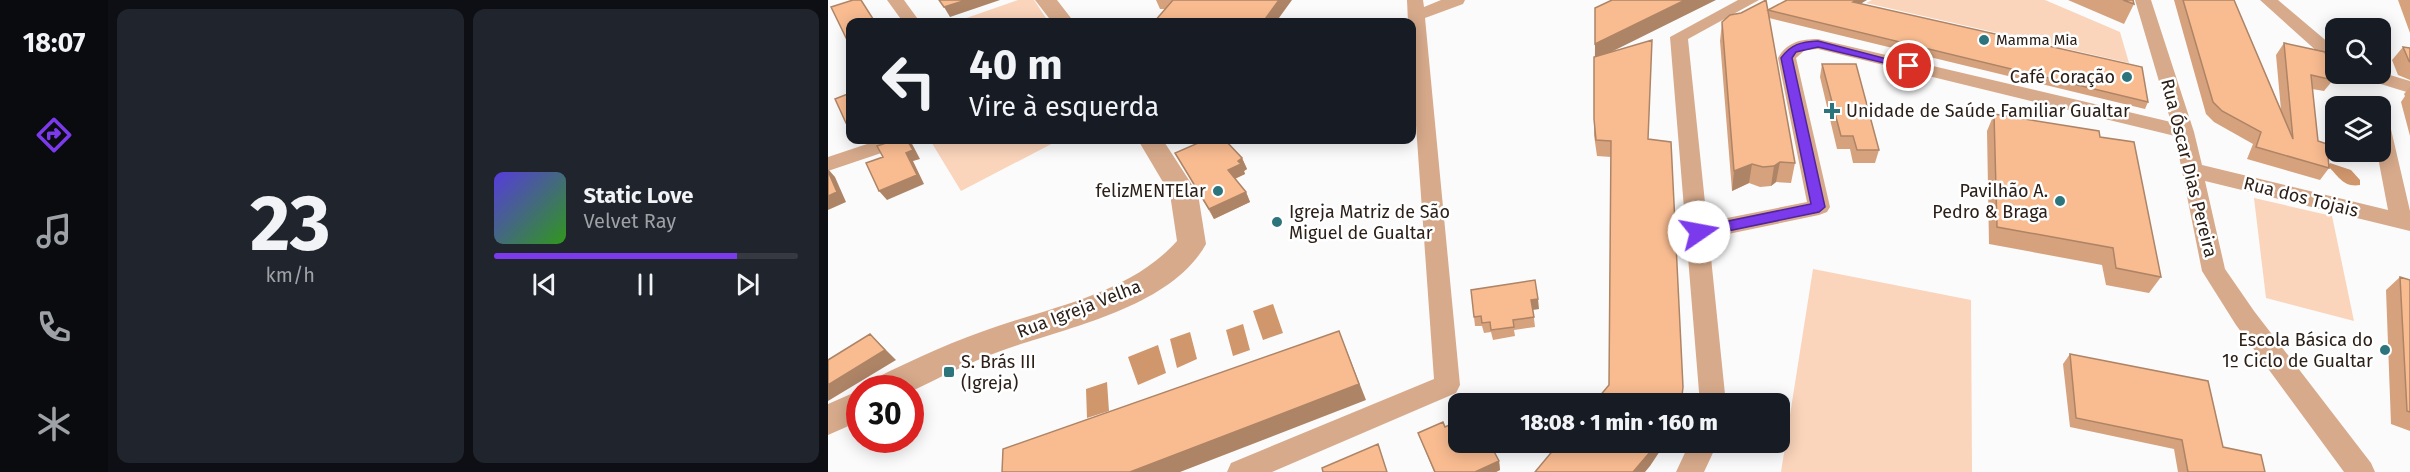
<!DOCTYPE html>
<html lang="pt">
<head>
<meta charset="utf-8">
<style>
	:root { --surface:#171b24; --page:#20242c; --text:#f1f3f6; --muted:#9ea1a6; --line:#363941; --accent:#7c3aed }
	body { margin:0; font-family:"Fira Sans",sans-serif; background:var(--page); color:var(--text); height:100vh; display:flex; flex-direction:column; font-size:22px; white-space:nowrap }
	* { box-sizing:border-box; margin:0 }
	p { font-size:20px; color:var(--muted) }
	.icon { flex:none; width:33px; height:33px; fill:none; stroke:currentColor; stroke-width:2; stroke-linecap:round; stroke-linejoin:round }
	.map { position:relative; flex:1; overflow:hidden }
	.details { display:flex; flex-direction:column; gap:9px; padding:9px; background:#0d0f14; width:720px }
	.details>* { flex:none }
	.guide { position:absolute; left:18px; top:18px; width:570px; height:126px; border-radius:12px; box-shadow:0 3px 15px #0003; background:#171b24; color:var(--text); overflow:hidden }
	.buttons { position:absolute; left:1497px; top:18px; display:grid; gap:12px }
	.buttons a { display:grid; place-items:center; width:66px; height:66px; border-radius:12px; background:var(--surface); box-shadow:0 3px 15px #0003; font-size:30px }
	.speed { position:absolute; left:18px; top:375px; display:flex; gap:12px; font-size:30px; font-weight:700; text-align:center }
	.speed>* { display:grid; place-content:center; width:78px; height:78px; border-radius:50%; background:var(--surface); box-shadow:0 3px 15px #0003; line-height:1 }
	.speed .limit { border:9px solid #d22; background:#fff; color:#111 }
	.pin { position:absolute; display:grid; place-items:center; width:51px; height:51px; color:#fff; margin:-26px; border:3px solid #fff; border-radius:50%; box-shadow:0 2px 6px #0007 }
	.me { position:absolute; width:66px; margin:-33px; rotate:78deg; stroke-linejoin:round; filter:drop-shadow(0 0 4px #0008) }
	.turn { display:flex; align-items:center; gap:21px; height:126px; padding:0 24px; font-size:27px }
	.turn .icon { width:78px; height:78px; stroke-width:2.5 }
	.turn b { display:block; font-size:42px; line-height:51px }
	.details .card { flex:1; display:flex; flex-direction:column; justify-content:center; gap:9px; min-width:0; padding:0 21px; border-radius:12px; background:var(--page) }
	.details .dial { align-items:center; gap:0 }
	.dial b { font-size:78px; line-height:1 }
	.song { display:flex; align-items:center; gap:18px }
	.cover { width:72px; height:72px; border-radius:9px; background:linear-gradient(135deg,hsl(250 70% 55%),hsl(110 70% 35%)) }
	.played { height:6px; border-radius:3px; background:linear-gradient(90deg,var(--accent) 80%,var(--line) 80%) }
	.keys { display:flex; justify-content:space-around; direction:ltr }
	.details .tiles { flex:1; display:grid; gap:9px; grid-template-columns:repeat(2,1fr) }
	.trip { position:absolute; left:620px; top:393px; width:342px; height:60px; border-radius:12px; background:var(--surface); box-shadow:0 3px 15px #0003; font-weight:800; line-height:60px; text-align:center }
	main { display:flex; flex:1; min-height:0 }
	.tabs { display:flex; flex-direction:column; width:108px; justify-content:space-around; align-items:center; background:#090b0e; color:var(--muted) }
	.tabs .icon { width:42px; height:42px }
	.tabs .current { color:var(--accent) }
	.tabs b { font-size:27px; color:var(--text) }
	.map>svg:first-child { display:block }
	.green { fill:#fad4bb }
	.water { fill:#d0966c }
	.lines { fill:none; stroke-linecap:round; stroke-linejoin:round }
	.minor { fill:#d7aa8b; fill-rule:evenodd }
	.tertiary { fill:#d7aa8b; fill-rule:evenodd }
	.wall { fill:#d6a27d }
	.shaded-wall { fill:#ae8466 }
	.building { fill:#f9bc91; stroke:#ae8466; stroke-width:1.5 }
	.route { fill:#7c3aed; stroke:#51269a; stroke-width:1.5 }
	.poi-dot { fill:#2c757d; stroke:#fff; stroke-width:2 }
	.labels { text-anchor:middle; stroke-width:5; stroke-linejoin:round; paint-order:stroke }
	.far-poi-label { font-size:15px; fill:#2c2018; stroke:#fff; text-anchor:start }
	.poi-label { font-size:18px; fill:#2c2018; stroke:#fff; text-anchor:end }
	.street-label { font-size:18px; fill:#2c2018; stroke:#fff }
</style>
</head>
<body>
<main>
<nav class="tabs">
<b>18:07</b>
<svg class="icon current" aria-label="directions" viewBox="0 0 24 24"><path d="M12 3l9 9-9 9-9-9zM9 14v-3h6M13 9l2 2-2 2"/></svg>
<svg class="icon" aria-label="music" viewBox="0 0 24 24"><path d="M9 18V5l10-2v13"/><circle cx="6" cy="18" r="3"/><circle cx="16" cy="16" r="3"/></svg>
<svg class="icon" aria-label="phone" viewBox="0 0 24 24"><path d="M5 4h4l2 5-3 2q2 4 5 5l2-3 5 2v4C11 20 4 13 5 4z"/></svg>
<svg class="icon" aria-label="climate" viewBox="0 0 24 24"><path d="M12 3v18M4 7l16 10M4 17L20 7"/></svg>
</nav>
<section class="details">
<div class="tiles">
<div class="card dial"><b>23</b><p>km/h</p></div>
<div class="card">
<div class="song"><i class="cover"></i><div><b>Static Love</b><p>Velvet Ray</p></div></div>
<div class="played"></div>
<div class="keys"><svg class="icon" aria-label="previous" viewBox="0 0 24 24"><path d="M18 5L8 12l10 7zM5 5v14"/></svg><svg class="icon" aria-label="pause" viewBox="0 0 24 24"><path d="M8 5v14M16 5v14"/></svg><svg class="icon" aria-label="next" viewBox="0 0 24 24"><path d="M6 5l10 7-10 7zM19 5v14"/></svg></div>
</div>
</div>
</section>
<div class="map">
<svg width="1582" height="472" viewBox="0 0 1582 472">
	<rect width="100%" height="100%" fill="#fbfbfb"/>
	<!-- green -->
	<path class="green" d="M 190,0 L 206,0 L 218,18 L 206,22 L 127,22 Z
		M 1044,0 L 1217,0 L 1292,32 L 1301,63 L 1038,3 Z
		M 102,140 L 231,140 L 133,191 Z
		M 1426,198 L 1504,216 L 1526,321 L 1438,298 Z
		M 985,269 L 1143,300 L 1144,472 L 953,472 Z"/>
	<!-- water -->
	<path class="water" d="M 1502,163 L 1523,170 L 1532,180 L 1532,185 C 1516,188 1510,176 1500,166 Z
		M 445,304 L 455,333 L 435,340 L 425,311 Z
		M 415,324 L 422,350 L 405,356 L 398,330 Z
		M 362,332 L 369,359 L 349,368 L 342,339 Z
		M 330,345 L 338,373 L 310,385 L 300,357 Z
		M 279,382 L 281,411 L 259,418 L 258,389 Z"/>
	<g class="lines">
		<!-- minor -->
		<path class="minor" d="M 59,0 L 76,0 L 92,22 L 75,22 Z
			M 579,0 L 595,0 L 596,7 L 613,0 L 637,0 L 635,4 L 597,18 L 632,385 L 628,393 L 444,472 L 399,472 L 403,463 L 606,379 L 584,69 L 584,22 L 580,22 Z
			M 910,0 L 931,0 L 860,39 L 879,222 L 979,202 L 950,58 C 959,42 973,39 990,39 L 1343,122 L 1307,0 L 1323,0 L 1366,132 L 1374,165 L 1560,210 L 1549,152 L 1552,152 L 1552,124 L 1562,125 L 1582,211 L 1582,231 L 1377,181 L 1397,269 L 1426,311 L 1543,463 L 1547,472 L 1516,472 L 1408,325 L 1374,271 L 1347,136 L 990,49 L 977,50 L 968,58 L 1002,207 L 999,212 L 991,215 L 881,238 L 898,404 L 872,404 L 842,37 Z
			M 1432,0 L 1450,0 L 1508,49 L 1508,64 L 1502,63 Z
			M 1552,72 L 1582,81 L 1582,93 L 1533,78 L 1531,74 Z
			M 51,140 L 80,140 L 77,145 L 0,171 L 0,157 Z
			M 862,442 L 890,442 L 876,472 L 848,472 Z"/>
		<!-- tertiary -->
		<path class="tertiary" d="M 207,0 L 229,0 L 246,22 L 224,22 Z
			M 310,140 L 335,140 L 370,194 L 378,244 C 342,309 235,328 170,352 C 140,363 111,378 82,392 L 82,388 L 44,388 L 48,378 C 88,358 128,340 170,326 C 232,305 303,292 349,241 L 342,194 Z
			M 32,390 L 32,421 L 0,435 L 0,404 Z"/>
	</g>
	<!-- wall -->
	<path class="wall" d="M 328,0 L 464,0 L 338,9 L 332,9 Z
		M 1240,0 L 1305,0 L 1306,4 L 1296,24 Z
		M 1346,0 L 1406,0 L 1453,110 L 1448,55 L 1456,43 L 1505,80 L 1496,91 L 1484,89 L 1490,141 L 1501,168 L 1492,180 L 1419,159 L 1425,144 L 1386,122 L 1378,114 Z
		M 1570,0 L 1582,0 L 1582,33 Z
		M 1033,4 L 1320,102 L 1317,109 L 941,18 L 967,163 L 963,183 L 948,182 L 943,186 L 932,187 L 921,183 L 904,191 L 892,41 L 894,22 L 940,12 L 940,10 Z
		M 767,44 L 783,52 L 820,139 L 855,387 L 781,385 L 783,157 L 769,156 L 766,135 L 766,119 Z
		M 1575,47 L 1582,48 L 1582,80 L 1570,75 L 1564,60 Z
		M 994,64 L 1051,150 L 1047,163 L 1025,163 L 1022,149 L 1009,149 L 992,77 Z
		M 1582,87 L 1582,136 L 1573,102 L 1577,96 L 1576,94 Z
		M 1166,114 L 1272,137 L 1333,277 L 1321,293 L 1278,285 L 1274,265 L 1161,244 L 1159,131 Z
		M 347,153 L 414,158 L 419,169 L 416,171 L 417,174 L 407,179 L 418,192 L 422,202 L 386,219 Z
		M 1572,277 L 1582,280 L 1582,431 L 1563,424 L 1558,290 Z
		M 711,309 L 705,310 L 707,327 L 686,330 L 687,336 L 665,340 L 663,332 L 656,333 L 654,326 L 647,326 L 646,317 Z
		M 1242,354 L 1395,447 L 1437,472 L 1350,472 L 1346,449 L 1242,427 L 1235,364 Z
		M 617,427 L 671,461 L 672,470 L 668,472 L 606,472 L 590,433 Z"/>
	<!-- shaded-wall -->
	<path class="shaded-wall" d="M 138,0 L 172,0 L 122,17 L 116,7 Z
		M 451,0 L 464,0 L 448,22 L 435,22 Z
		M 857,0 L 888,0 L 767,60 L 767,44 Z
		M 1029,0 L 1039,0 L 1024,9 L 1025,2 Z
		M 22,121 L 22,127 L 18,123 Z
		M 79,140 L 82,140 L 92,159 L 85,161 L 96,184 L 59,200 L 51,191 L 78,153 Z
		M 414,158 L 419,169 L 416,171 L 417,174 L 404,180 L 400,170 Z
		M 952,162 L 948,182 L 943,186 L 946,166 Z
		M 924,164 L 921,183 L 904,191 L 906,171 Z
		M 0,169 L 7,177 L 18,202 L 0,210 Z
		M 418,192 L 422,202 L 386,219 L 381,209 Z
		M 710,299 L 711,309 L 704,310 L 703,300 Z
		M 511,331 L 538,400 L 352,472 L 302,472 Z
		M 42,334 L 68,360 L 0,401 L 0,385 Z
		M 829,442 L 838,442 L 822,466 L 817,472 L 805,472 Z
		M 671,461 L 672,470 L 668,472 L 647,472 Z"/>
	<!-- building -->
	<path class="building" d="M 25,0 L 33,0 L 47,22 L 22,22 L 22,46 L 3,7 Z
		M 111,0 L 138,0 L 116,7 Z
		M 345,0 L 451,0 L 435,22 L 326,22 Z
		M 784,0 L 857,0 L 767,44 L 767,8 Z
		M 938,0 L 967,163 L 952,162 L 946,166 L 935,167 L 924,164 L 906,171 L 894,22 L 902,15 L 913,13 Z
		M 959,0 L 1029,0 L 1025,2 L 1314,67 L 1320,102 L 940,10 Z
		M 1295,0 L 1305,0 L 1306,4 Z
		M 1355,0 L 1406,0 L 1465,139 L 1456,43 L 1497,52 L 1505,80 L 1483,75 L 1490,141 L 1499,144 L 1501,168 L 1428,147 L 1433,132 L 1394,111 L 1385,102 Z
		M 824,40 L 820,139 L 843,142 L 855,387 L 853,404 L 765,404 L 781,385 L 783,141 L 768,140 L 766,119 L 766,57 Z
		M 1575,47 L 1582,48 L 1582,62 L 1581,61 Z
		M 994,64 L 1028,64 L 1051,150 L 1029,150 L 1025,136 L 1013,136 Z
		M 22,93 L 22,121 L 18,123 L 7,99 Z
		M 1166,114 L 1271,131 L 1272,137 L 1306,142 L 1333,277 L 1288,268 L 1285,248 L 1169,227 Z
		M 67,140 L 79,140 L 85,150 L 78,153 L 89,175 L 51,191 L 38,163 L 55,157 L 49,146 Z
		M 377,140 L 397,140 L 414,158 L 410,161 L 413,164 L 400,170 L 418,192 L 381,209 L 347,153 Z
		M 0,171 L 9,192 L 0,196 Z
		M 1572,277 L 1582,280 L 1582,412 L 1579,411 Z
		M 707,280 L 710,299 L 703,300 L 706,317 L 685,320 L 686,327 L 663,330 L 662,322 L 654,323 L 653,316 L 646,317 L 643,290 Z
		M 511,331 L 531,384 L 302,472 L 174,472 L 175,449 Z
		M 42,334 L 57,350 L 0,385 L 0,360 Z
		M 1242,354 L 1380,381 L 1395,447 L 1433,455 L 1437,472 L 1360,472 L 1354,440 L 1248,418 Z
		M 630,421 L 630,442 L 661,442 L 671,461 L 647,472 L 607,472 L 590,433 L 615,422 L 617,427 Z
		M 732,442 L 829,442 L 823,451 L 805,472 L 707,472 Z
		M 550,444 L 559,472 L 495,472 L 494,468 Z"/>
	<!-- route -->
	<path class="route" d="M 990,41 L 1086,66 L 1081,69 L 990,47 L 968,52 L 964,58 L 997,207 L 991,212 L 871,237 L 866,235 L 864,232 L 871,227 L 983,204 L 953,58 C 963,44 973,42 990,41 Z"/>
	<!-- markers -->
	<g class="poi-dot">
		<circle cx="1156" cy="40" r="6"/>
		<circle cx="1299" cy="77" r="6"/>
		<path d="M1001 102h6v6h6v6h-6v6h-6v-6h-6v-6h6z"/>
		<circle cx="390" cy="191" r="6"/>
		<circle cx="1232" cy="201" r="6"/>
		<circle cx="449" cy="222" r="6"/>
		<circle cx="1557" cy="350" r="6"/>
		<rect x="115" y="366" width="12" height="12" rx="3"/>
	</g>
	<g class="labels">
		<!-- far-poi labels -->
		<g class="far-poi-label">
			<text x="1168" y="45">Mamma Mia</text>
		</g>
		<!-- poi labels -->
		<g class="poi-label">
			<text x="1287" y="83">Café Coração</text>
			<text x="1018" y="117" text-anchor="start">Unidade de Saúde Familiar Gualtar</text>
			<text x="378" y="197">felizMENTElar</text>
			<text x="1220" y="197">Pavilhão A.<tspan x="1220" dy="21">Pedro &amp; Braga</tspan></text>
			<text x="461" y="218" text-anchor="start">Igreja Matriz de São<tspan x="461" dy="21">Miguel de Gualtar</tspan></text>
			<text x="1545" y="346">Escola Básica do<tspan x="1545" dy="21">1º Ciclo de Gualtar</tspan></text>
			<text x="133" y="368" text-anchor="start">S. Brás III<tspan x="133" dy="21">(Igreja)</tspan></text>
		</g>
		<!-- street labels -->
		<g class="street-label">
			<text transform="translate(1361 168) rotate(76)" y="6">Rua Óscar Dias Pereira</text>
			<text transform="translate(1473 197) rotate(14)" y="6">Rua dos Tojais</text>
			<text transform="translate(251 309) rotate(-21)" y="6">Rua Igreja Velha</text>
		</g>
	</g>
</svg>
<div class="buttons">
<a><svg class="icon" aria-label="search" viewBox="0 0 24 24"><circle cx="10" cy="10" r="6"/><path d="M15 15l6 6"/></svg></a>
<a><svg class="icon" aria-label="layers" viewBox="0 0 24 24"><path d="M12 4l9 5-9 5-9-5zM3 14l9 5 9-5"/></svg></a>
</div>
<div class="speed"><div class="limit">30</div></div>
<div class="pin" style="left:1081px;top:66px;background:#d93025"><svg class="icon" aria-label="arrive" viewBox="0 0 24 24"><path d="M6 21V4h12l-3 4 3 4H6"/></svg></div>
<svg class="me" style="left:871px;top:232px" viewBox="-20 -20 40 40"><circle r="19" fill="#fff"/><path d="M0-13L10 11 0 6-10 11z" fill="#7c3aed"/></svg>
<div class="trip">18:08 · 1 min · 160 m</div>
<div class="guide">
<div class="turn"><svg class="icon" aria-label="left" viewBox="0 0 24 24"><path d="M17 20v-9H6M10 6l-5 5 5 5"/></svg><div><b>40 m</b>Vire à esquerda</div></div>
</div>
</div>
</main>
</body>
</html>
